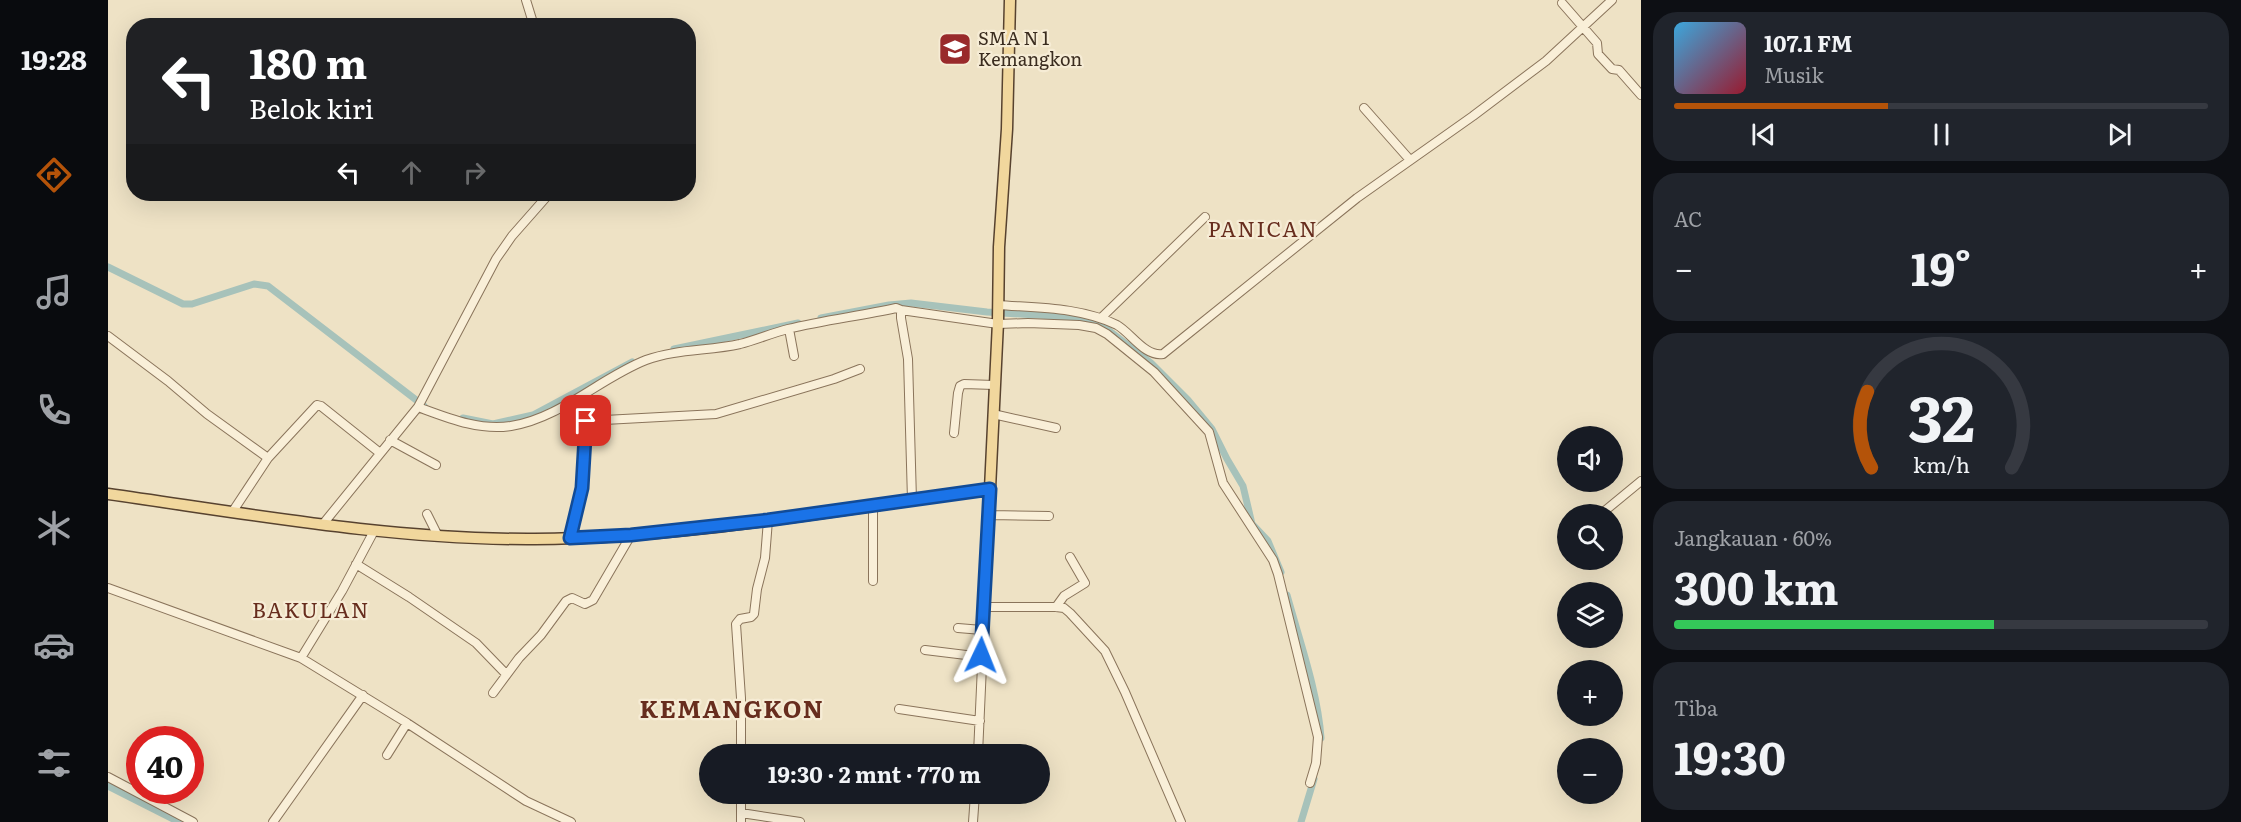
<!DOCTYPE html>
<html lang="id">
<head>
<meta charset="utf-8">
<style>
	:root { --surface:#171b24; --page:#20242c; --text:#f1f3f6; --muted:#9ea1a6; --line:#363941; --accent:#b45309 }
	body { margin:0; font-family:Literata,serif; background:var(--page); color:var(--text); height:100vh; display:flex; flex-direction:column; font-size:22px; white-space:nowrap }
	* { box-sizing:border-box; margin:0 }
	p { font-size:20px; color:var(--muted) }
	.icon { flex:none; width:33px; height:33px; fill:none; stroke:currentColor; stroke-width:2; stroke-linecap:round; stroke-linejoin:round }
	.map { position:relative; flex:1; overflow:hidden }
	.details { display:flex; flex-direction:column; gap:12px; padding:12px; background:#0d0f14; width:600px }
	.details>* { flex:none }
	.guide { position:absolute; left:18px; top:18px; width:570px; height:183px; border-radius:24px; box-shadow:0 6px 24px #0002; background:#202124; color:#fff; overflow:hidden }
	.buttons { position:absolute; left:1449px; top:426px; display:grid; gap:12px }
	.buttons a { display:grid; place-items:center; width:66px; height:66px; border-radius:50%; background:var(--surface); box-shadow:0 6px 24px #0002; font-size:30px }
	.speed { position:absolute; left:18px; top:726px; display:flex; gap:12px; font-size:30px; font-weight:700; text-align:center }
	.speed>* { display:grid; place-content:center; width:78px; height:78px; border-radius:50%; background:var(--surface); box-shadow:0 6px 24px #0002; line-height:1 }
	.speed .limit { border:9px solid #d22; background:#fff; color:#111 }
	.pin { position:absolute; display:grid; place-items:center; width:51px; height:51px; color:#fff; margin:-26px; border-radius:12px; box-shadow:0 3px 9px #0006 }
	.me { position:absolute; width:66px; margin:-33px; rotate:2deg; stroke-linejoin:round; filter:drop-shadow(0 0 4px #0008) }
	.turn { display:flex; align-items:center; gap:21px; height:126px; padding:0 24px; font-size:27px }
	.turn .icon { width:78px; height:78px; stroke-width:2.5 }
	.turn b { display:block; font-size:42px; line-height:51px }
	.lanes { display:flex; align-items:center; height:57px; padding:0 24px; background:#0003; justify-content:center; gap:30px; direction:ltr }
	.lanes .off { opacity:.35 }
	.big { font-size:45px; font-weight:700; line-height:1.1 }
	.details .tile { flex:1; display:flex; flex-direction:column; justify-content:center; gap:9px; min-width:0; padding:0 21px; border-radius:24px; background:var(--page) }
	.details .dial { align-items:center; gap:0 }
	.dial svg { height:156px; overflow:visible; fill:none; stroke:var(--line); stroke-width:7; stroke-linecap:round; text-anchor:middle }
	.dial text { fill:var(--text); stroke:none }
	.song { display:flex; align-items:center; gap:18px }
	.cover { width:72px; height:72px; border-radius:9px; background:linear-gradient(135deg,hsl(200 70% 55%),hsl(350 70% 35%)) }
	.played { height:6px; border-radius:3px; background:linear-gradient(90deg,var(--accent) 40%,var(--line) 40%) }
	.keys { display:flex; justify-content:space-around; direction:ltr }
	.heat { display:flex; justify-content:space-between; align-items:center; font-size:33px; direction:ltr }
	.charge { height:9px; border-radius:4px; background:linear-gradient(90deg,#34c759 60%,var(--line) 0) }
	.trip { position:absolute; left:591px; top:744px; width:351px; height:60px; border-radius:30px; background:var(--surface); box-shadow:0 6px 24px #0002; font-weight:700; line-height:60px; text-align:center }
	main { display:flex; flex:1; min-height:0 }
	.tab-bar { display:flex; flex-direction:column; width:108px; justify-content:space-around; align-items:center; background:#090b0e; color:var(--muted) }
	.tab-bar .icon { width:42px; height:42px }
	.tab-bar .selected { color:var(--accent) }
	.tab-bar b { font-size:27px; color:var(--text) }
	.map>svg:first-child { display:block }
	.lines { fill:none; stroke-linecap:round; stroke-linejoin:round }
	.canal { stroke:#a7c2ba; stroke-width:7 }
	.minor-casing { stroke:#8a745b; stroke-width:10 }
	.major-casing { stroke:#57422f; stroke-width:13 }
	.minor { stroke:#f9efd8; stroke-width:8 }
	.major { stroke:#f1d79d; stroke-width:10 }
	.route-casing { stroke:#114b97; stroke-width:15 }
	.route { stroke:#1a73e8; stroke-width:10 }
	.labels { text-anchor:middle; stroke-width:4.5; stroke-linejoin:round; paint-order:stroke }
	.poi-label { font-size:18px; fill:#3a2c1f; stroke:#f6ecd5; text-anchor:start }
	.quarter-label { font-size:21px; letter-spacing:1.5px; fill:#672d1e; stroke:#f6ecd5 }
	.district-label { font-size:24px; font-weight:bold; letter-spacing:1.5px; fill:#672d1e; stroke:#f6ecd5 }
</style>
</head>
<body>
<main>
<nav class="tab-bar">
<b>19:28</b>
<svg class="icon selected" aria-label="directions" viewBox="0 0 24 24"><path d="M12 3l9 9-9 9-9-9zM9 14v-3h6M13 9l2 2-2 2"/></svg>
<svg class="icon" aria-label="music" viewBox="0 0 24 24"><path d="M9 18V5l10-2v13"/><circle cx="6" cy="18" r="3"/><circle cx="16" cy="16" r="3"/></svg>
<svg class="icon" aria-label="phone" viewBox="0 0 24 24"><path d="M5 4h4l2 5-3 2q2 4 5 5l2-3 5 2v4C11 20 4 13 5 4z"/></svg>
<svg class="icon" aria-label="climate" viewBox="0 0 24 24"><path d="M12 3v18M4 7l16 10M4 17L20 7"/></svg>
<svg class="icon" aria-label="car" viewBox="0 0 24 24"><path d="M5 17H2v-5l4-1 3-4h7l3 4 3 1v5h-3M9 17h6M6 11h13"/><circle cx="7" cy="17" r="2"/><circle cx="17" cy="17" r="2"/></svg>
<svg class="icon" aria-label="filters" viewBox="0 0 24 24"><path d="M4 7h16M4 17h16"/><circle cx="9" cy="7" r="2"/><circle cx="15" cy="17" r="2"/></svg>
</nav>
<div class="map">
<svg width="1533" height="822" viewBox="0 0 1533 822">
	<rect width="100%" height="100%" fill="#eee2c5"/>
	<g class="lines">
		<!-- canal -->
		<path class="canal" d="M 0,267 L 75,304 L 84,304 L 146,284 L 160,286 L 316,406
			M 713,318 L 781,305 L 803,303 L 879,312 L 945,316 L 978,321 L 995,326 L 1043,363 L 1080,400 L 1104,429 L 1119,459 L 1135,486 L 1144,524 L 1160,541 L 1173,572
			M 566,349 L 690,323
			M 355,418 L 385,424 L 425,415 L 524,362
			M 1179,595 C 1191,639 1210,692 1213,738
			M 0,786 L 71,822
			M 1193,822 L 1206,779"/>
		<defs>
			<path id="minor" d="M 418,0 L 426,26
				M 1454,3 L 1489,43 L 1490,54 L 1504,69 L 1511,70 L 1533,95
				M 1256,108 L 1302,160
				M 890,305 C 930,308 972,307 1009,325 C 1023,333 1037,357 1055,354 L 1249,198 L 1365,116 L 1438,61 L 1504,0
				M 993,318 L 1097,217
				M 681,329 L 686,356
				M 0,336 L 60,381 L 99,414 L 160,458 L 125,511
				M 310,407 C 340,418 371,431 403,426 C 453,418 492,378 538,360 C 568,349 601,351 632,344 C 648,340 664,333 680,329 C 716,320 752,316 788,308 L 793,310
				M 885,414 L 948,428
				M 478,421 L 608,414 L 726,379 L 752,369
				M 846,433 L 850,393 L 852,386 L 856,384 L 886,385
				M 282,440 L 328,465
				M 160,458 L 209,405 L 213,406 L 272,453
				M 804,500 L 800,359 L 793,318 L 793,310 L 890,324 L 920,323 L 971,325 L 988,328 L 999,334 L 1046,372 L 1101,432 L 1115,483 L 1165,560 L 1170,574 L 1210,737 L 1208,763 L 1202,783
				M 765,506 L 765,581
				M 319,514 L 330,536
				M 1493,514 L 1533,481
				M 882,515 L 941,516
				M 215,524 L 310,407 L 388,259 L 404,236 L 441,194
				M 462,538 C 471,502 484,445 476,409
				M 248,564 L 301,597 L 368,643 L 398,674
				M 0,588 L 193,658 L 234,591 L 266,531
				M 876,607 L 948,607 L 956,608 L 962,613 L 997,651 L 1017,692 L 1073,822
				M 948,607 L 956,596 L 977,583 L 962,557
				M 850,628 L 874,630
				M 817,650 L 858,655 L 873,655
				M 193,658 L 299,723 L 418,801 L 463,822
				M 385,693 L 411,658 L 433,635 L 458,601 L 464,598 L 477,604 L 485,600 L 523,535
				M 791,709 L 872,721
				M 633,754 L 633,698 L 628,624 L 632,619 L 643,617 L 646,614 L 649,589 L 657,558 L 660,520
				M 870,754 L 882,489
				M 279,755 L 299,723
				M 0,777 L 85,822
				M 633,794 L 633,813
				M 165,822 L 255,695
				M 633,822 L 633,813 L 692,822
				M 865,822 L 867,794"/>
			<path id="major" d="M 0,494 C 142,514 284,540 427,539 C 580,538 731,509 882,489 L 890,322 L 891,247 L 899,129 L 902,0"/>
		</defs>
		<!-- minor casing -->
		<use href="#minor" class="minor-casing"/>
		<!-- major casing -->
		<use href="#major" class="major-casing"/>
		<!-- minor -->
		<use href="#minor" class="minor"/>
		<!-- major -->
		<use href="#major" class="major"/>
	</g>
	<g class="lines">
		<defs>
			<path id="route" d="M 478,421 L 474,488 L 462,538 L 523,535 L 660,520 L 882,489 L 873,655"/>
		</defs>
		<!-- route casing -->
		<use href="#route" class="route-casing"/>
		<!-- route -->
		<use href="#route" class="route"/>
	</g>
	<!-- icons -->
	<defs>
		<symbol id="school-square" viewBox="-11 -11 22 22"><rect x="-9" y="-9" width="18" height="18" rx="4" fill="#992a2b" stroke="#f6ecd5"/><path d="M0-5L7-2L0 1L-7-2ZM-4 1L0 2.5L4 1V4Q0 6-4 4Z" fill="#fff"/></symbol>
	</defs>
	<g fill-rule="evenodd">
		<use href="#school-square" x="828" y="30" width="38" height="38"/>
	</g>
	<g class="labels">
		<!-- poi labels -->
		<g class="poi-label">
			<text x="870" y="45">SMA N 1<tspan x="870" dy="21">Kemangkon</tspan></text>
		</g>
		<!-- quarter labels -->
		<g class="quarter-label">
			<text x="1155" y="237">PANICAN</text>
			<text x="203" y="618">BAKULAN</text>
		</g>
		<!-- district labels -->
		<g class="district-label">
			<text x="624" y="718">KEMANGKON</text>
		</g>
	</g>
</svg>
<div class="buttons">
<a><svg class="icon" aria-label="sound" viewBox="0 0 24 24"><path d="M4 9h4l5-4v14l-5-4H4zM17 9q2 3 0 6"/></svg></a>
<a><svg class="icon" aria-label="search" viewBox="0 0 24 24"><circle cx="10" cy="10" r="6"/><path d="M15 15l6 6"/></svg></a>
<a><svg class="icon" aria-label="layers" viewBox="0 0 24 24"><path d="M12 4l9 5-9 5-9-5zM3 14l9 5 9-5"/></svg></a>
<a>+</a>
<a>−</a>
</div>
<div class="speed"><div class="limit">40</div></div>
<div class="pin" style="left:478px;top:421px;background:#d93025"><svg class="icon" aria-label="arrive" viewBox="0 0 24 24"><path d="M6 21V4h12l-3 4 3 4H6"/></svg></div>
<svg class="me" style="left:873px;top:655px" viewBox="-20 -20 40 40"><path d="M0-17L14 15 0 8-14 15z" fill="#1a73e8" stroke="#fff" stroke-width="4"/></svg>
<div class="trip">19:30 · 2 mnt · 770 m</div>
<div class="guide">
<div class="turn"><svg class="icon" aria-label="left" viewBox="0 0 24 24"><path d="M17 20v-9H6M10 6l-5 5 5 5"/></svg><div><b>180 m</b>Belok kiri</div></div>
<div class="lanes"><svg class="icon" aria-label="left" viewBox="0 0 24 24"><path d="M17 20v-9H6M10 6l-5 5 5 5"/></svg><svg class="icon off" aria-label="ahead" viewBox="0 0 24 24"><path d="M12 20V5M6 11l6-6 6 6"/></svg><svg class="icon off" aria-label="right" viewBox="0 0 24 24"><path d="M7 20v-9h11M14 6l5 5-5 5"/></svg></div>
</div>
</div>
<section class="details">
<div class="tile">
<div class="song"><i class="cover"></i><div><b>107.1 FM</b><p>Musik</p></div></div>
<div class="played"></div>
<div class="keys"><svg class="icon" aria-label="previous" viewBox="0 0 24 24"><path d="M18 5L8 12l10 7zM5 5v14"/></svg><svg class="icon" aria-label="pause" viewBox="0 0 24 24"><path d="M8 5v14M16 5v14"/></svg><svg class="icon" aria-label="next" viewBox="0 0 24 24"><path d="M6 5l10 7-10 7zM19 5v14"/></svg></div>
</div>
<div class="tile"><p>AC</p>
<div class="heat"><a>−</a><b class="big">19°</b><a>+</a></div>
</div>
<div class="tile dial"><svg viewBox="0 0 100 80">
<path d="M14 69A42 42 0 1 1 86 69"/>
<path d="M14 69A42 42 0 0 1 12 30" stroke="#b45309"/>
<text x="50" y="56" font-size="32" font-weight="700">32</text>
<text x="50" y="72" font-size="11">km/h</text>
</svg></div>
<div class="tile"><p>Jangkauan · 60%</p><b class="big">300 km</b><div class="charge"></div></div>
<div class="tile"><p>Tiba</p><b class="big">19:30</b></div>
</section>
</main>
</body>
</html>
